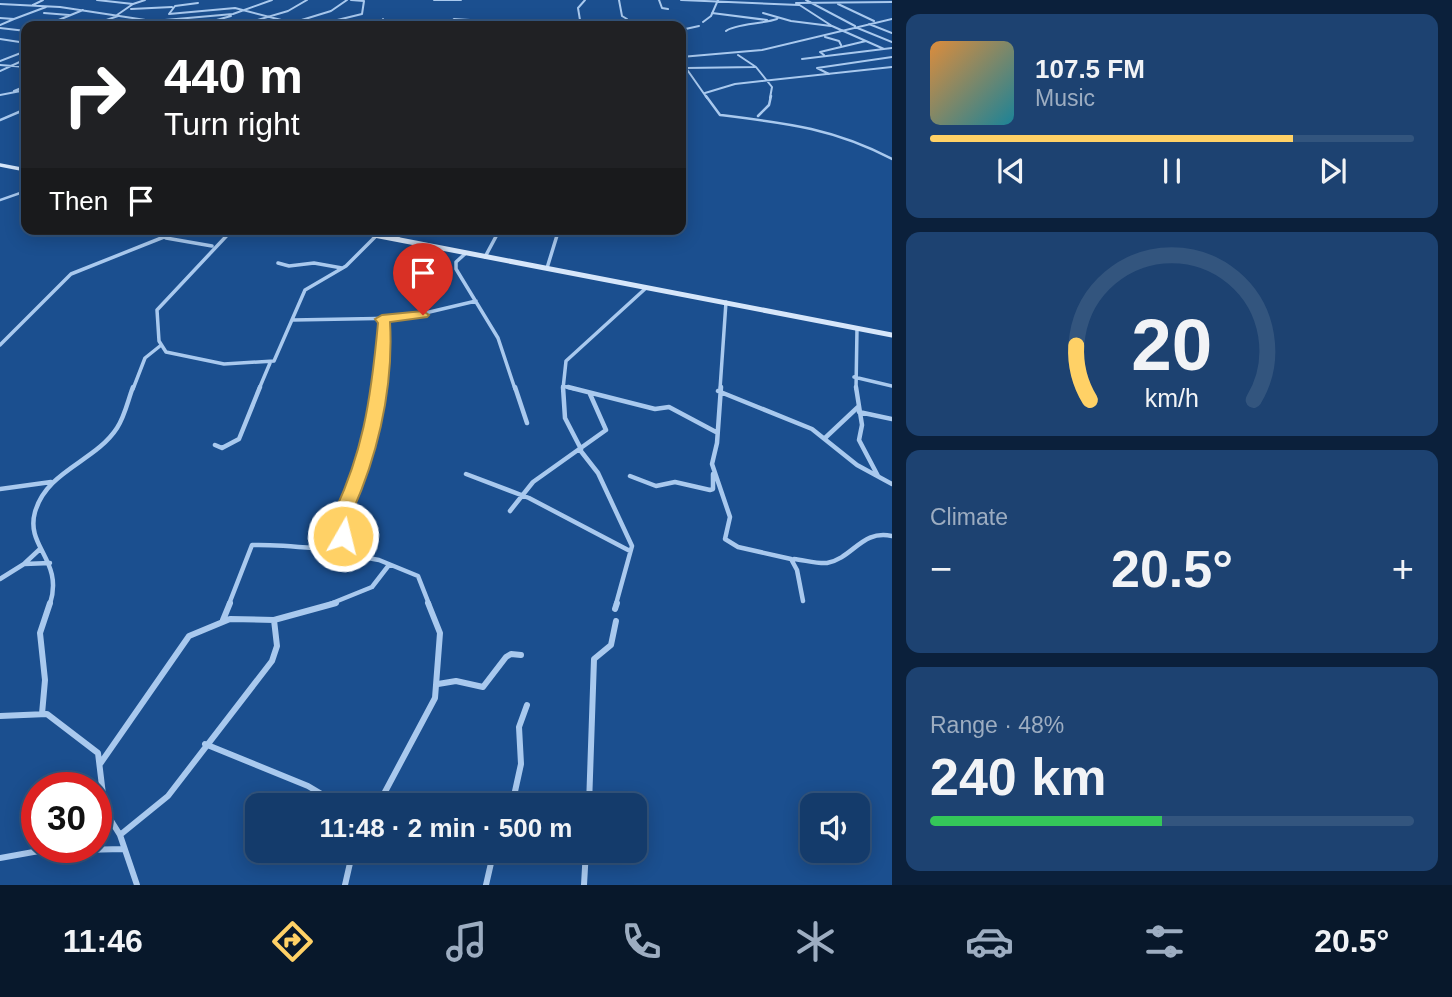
<!DOCTYPE html>
<html lang="en">
<head>
<meta charset="utf-8">
<style>
	:root { --surface:#143b6b; --page:#1d4271; --text:#f1f3f6; --muted:#9dadc1; --line:#33557e; --accent:#ffd166 }
	body { margin:0; font-family:Helvetica,sans-serif; background:var(--page); color:var(--text); height:100vh; display:flex; flex-direction:column; font-size:26px; white-space:nowrap }
	* { box-sizing:border-box; margin:0 }
	p { font-size:23px; color:var(--muted) }
	.icon { flex:none; width:38px; height:38px; fill:none; stroke:currentColor; stroke-width:2; stroke-linecap:round; stroke-linejoin:round }
	.map { position:relative; flex:1; overflow:hidden }
	.sheet { display:flex; flex-direction:column; gap:14px; padding:14px; background:#0b203b; width:560px }
	.sheet>* { flex:none }
	.top-card { position:absolute; left:21px; top:21px; width:665px; height:214px; border-radius:14px; box-shadow:0 4px 18px #0003,0 0 0 2px var(--line); background:#202124; color:#fff; overflow:hidden }
	.tools { position:absolute; left:800px; top:793px; display:grid; gap:14px }
	.tools a { display:grid; place-items:center; width:70px; height:70px; border-radius:14px; background:var(--surface); box-shadow:0 4px 18px #0003,0 0 0 2px var(--line); font-size:35px }
	.speed { position:absolute; left:21px; top:772px; display:flex; gap:14px; font-size:35px; font-weight:700; text-align:center }
	.speed>* { display:grid; place-content:center; width:91px; height:91px; border-radius:50%; background:var(--surface); box-shadow:0 4px 18px #0003,0 0 0 2px var(--line); line-height:1 }
	.speed .limit { border:10px solid #d22; background:#fff; color:#111 }
	.pin { position:absolute; display:grid; place-items:center; width:60px; height:60px; color:#fff; margin:-72px -30px; border-radius:50% 50% 50% 0; rotate:-45deg; box-shadow:0 0 7px #0007 }
	.pin .icon { rotate:45deg }
	.me { position:absolute; width:77px; margin:-38px; rotate:8deg; stroke-linejoin:round; filter:drop-shadow(0 0 5px #0008) }
	.turn { display:flex; align-items:center; gap:24px; height:147px; padding:0 28px; font-size:32px }
	.turn .icon { width:91px; height:91px; stroke-width:2.5 }
	.turn b { display:block; font-size:49px; line-height:60px }
	.then { display:flex; align-items:center; height:66px; padding:0 28px; background:#0003; gap:14px; font-size:26px }
	.big { font-size:52px; font-weight:700; line-height:1.1 }
	.sheet .widget { flex:1; display:flex; flex-direction:column; justify-content:center; gap:10px; min-width:0; padding:0 24px; border-radius:14px; background:var(--page) }
	.sheet .dial { align-items:center; gap:0 }
	.dial svg { height:182px; overflow:visible; fill:none; stroke:var(--line); stroke-width:7; stroke-linecap:round; text-anchor:middle }
	.dial text { fill:var(--text); stroke:none }
	.song { display:flex; align-items:center; gap:21px }
	.cover { width:84px; height:84px; border-radius:10px; background:linear-gradient(135deg,hsl(30 70% 55%),hsl(190 70% 35%)) }
	.played { height:7px; border-radius:4px; background:linear-gradient(90deg,var(--accent) 75%,var(--line) 75%) }
	.keys { display:flex; justify-content:space-around; direction:ltr }
	.heat { display:flex; justify-content:space-between; align-items:center; font-size:38px; direction:ltr }
	.charge { height:10px; border-radius:5px; background:linear-gradient(90deg,#34c759 48%,var(--line) 0) }
	.trip { position:absolute; left:245px; top:793px; width:402px; height:70px; border-radius:14px; background:var(--surface); box-shadow:0 4px 18px #0003,0 0 0 2px var(--line); font-weight:700; line-height:70px; text-align:center }
	.tab-bar { display:flex; height:112px; justify-content:space-around; align-items:center; background:#08182b; color:var(--muted) }
	.tab-bar .icon { width:49px; height:49px }
	.tab-bar .on { color:var(--accent) }
	.tab-bar b { font-size:32px; color:var(--text) }
	main { display:flex; flex:1; min-height:0 }
	.map>svg:first-child { display:block }
	.lines { fill:none; stroke-linecap:round; stroke-linejoin:round }
	.street-far4 { stroke:#a9c9ee; stroke-width:2 }
	.street-far3 { stroke:#a9c9ee; stroke-width:2.5 }
	.street-far2 { stroke:#a9c9ee; stroke-width:3.5 }
	.street-far1 { stroke:#a9c9ee; stroke-width:4.5 }
	.street { stroke:#a9c9ee; stroke-width:6 }
	.secondary-far1 { stroke:#d6e6fa; stroke-width:3.5 }
	.secondary { stroke:#d6e6fa; stroke-width:5 }
	.route { fill:#ffd166; stroke:#a68842; stroke-width:2 }
</style>
</head>
<body>
<main>
<div class="map">
<svg width="892" height="885" viewBox="0 0 892 885">
	<rect width="100%" height="100%" fill="#1b4f8f"/>
	<g class="lines">
		<!-- street-far4 -->
		<path class="street-far4" d="M 97,0 L 133,4 L 117,15
			M 434,0 L 461,0
			M 659,0 L 662,8 L 668,9
			M 681,0 L 799,5
			M 806,0 L 855,26
			M 796,3 L 892,2
			M 0,4 L 60,7 L 185,26
			M 133,4 L 145,0
			M 798,4 L 832,26 L 884,49
			M 838,4 L 874,21
			M 33,5 L 43,0
			M 131,9 L 172,7
			M 44,13 L 69,15
			M 712,13 L 767,20
			M 763,13 L 791,21 L 831,26
			M 169,14 L 235,8 L 293,23
			M 169,14 L 175,6 L 198,3
			M 0,18 L 14,19 L 0,25
			M 14,19 L 46,7
			M 305,19 L 329,22 L 362,14 L 364,1 L 351,0
			M 165,20 L 233,14 L 272,0
			M 222,20 L 236,26
			M 108,21 L 131,26
			M 703,22 L 711,16 L 718,0
			M 869,24 L 892,33
			M 617,25 L 633,26
			M 44,26 L 83,10
			M 89,26 L 118,16
			M 145,26 L 158,23
			M 195,26 L 231,16
			M 237,26 L 288,11 L 307,0
			M 282,26 L 331,11 L 347,0
			M 378,26 L 383,19
			M 447,26 L 454,19 L 565,26
			M 580,26 L 613,25 L 627,19 L 622,16 L 619,0
			M 581,26 L 578,8 L 585,0
			M 855,27 L 892,42
			M 0,28 L 26,31
			M 681,30 L 699,26
			M 726,31 C 734,24 763,24 777,19
			M 825,37 L 839,41 L 841,45
			M 0,39 L 26,43
			M 738,55 L 756,67 L 772,87 L 770,98
			M 824,55 L 820,52 L 866,41
			M 681,57 L 762,50 L 892,19
			M 802,59 L 892,48
			M 0,61 L 26,51
			M 681,61 L 707,98
			M 0,65 L 26,67
			M 687,68 L 755,67
			M 0,71 L 26,59
			M 829,74 L 817,68 L 892,57
			M 14,91 L 26,86
			M 705,93 L 735,84 L 892,67
			M 0,95 L 26,90"/>
		<!-- street-far3 -->
		<path class="street-far3" d="M 706,96 L 720,115 C 785,123 833,128 892,159
			M 758,116 L 769,105 L 771,96
			M 0,120 L 26,109
			M 0,200 L 26,191"/>
		<!-- street-far2 -->
		<path class="street-far2" d="M 233,229 L 157,310 L 159,341 L 166,352 L 224,364 L 274,361 L 305,290 L 346,266 L 377,235
			M 166,238 L 212,246
			M 396,238 L 409,229
			M 466,253 L 456,262 L 456,269 L 498,338 L 515,389
			M 485,257 L 500,229
			M 278,263 L 289,266 L 314,263 L 342,268
			M 547,268 L 559,229
			M 293,320 L 404,318 L 476,301
			M 0,345 L 71,274 L 184,229
			M 854,377 L 892,386
			M 563,386 L 575,389
			M 133,389 L 145,358 L 160,346
			M 259,389 L 270,363
			M 378,389 L 384,336 L 381,319
			M 563,389 L 566,361 L 646,288
			M 720,389 L 726,302
			M 856,389 L 857,329"/>
		<!-- street-far1 -->
		<path class="street-far1" d="M 378,387 C 373,437 359,483 337,528 L 351,555 L 379,560 L 418,576 L 429,604
			M 515,387 L 527,423
			M 563,387 L 565,418 L 581,449
			M 568,387 L 655,409 L 669,407 L 716,432
			M 721,387 L 717,443 L 712,464 L 730,517 L 725,539 L 738,547 L 791,559 L 797,570 L 803,601
			M 856,387 L 862,425 L 859,440 L 878,476
			M 718,391 L 812,429 L 857,465 L 892,484
			M 859,412 L 892,419
			M 825,438 L 858,407
			M 215,445 L 222,448 L 239,439 L 260,387
			M 580,450 L 598,473 L 632,546 L 616,604
			M 466,474 L 529,498 L 630,551
			M 630,476 L 656,486 L 675,482 L 710,490 L 713,489 L 713,474
			M 0,489 L 51,482
			M 510,511 L 533,482 L 606,430 L 590,394
			M 794,559 C 804,560 818,564 827,563 C 853,558 862,529 892,536
			M 25,563 L 40,549
			M 0,579 L 24,564 L 50,563
			M 50,604 C 64,560 25,547 35,512 C 47,470 95,462 117,428 C 125,416 128,400 133,387
			M 229,604 L 252,545 C 284,544 316,549 349,551
			M 330,604 L 372,587 L 389,565"/>
		<!-- street -->
		<path class="street" d="M 615,609 L 617,603
			M 223,620 L 230,603
			M 438,684 L 456,681 L 483,687 L 506,657 L 511,654 L 521,655
			M 42,714 L 45,680 L 40,633 L 50,603
			M 0,716 L 47,714 L 98,753 L 105,811 L 120,835 L 137,885
			M 205,744 L 308,786 L 340,805
			M 100,764 L 189,636 L 230,619 L 274,620 L 336,603
			M 378,805 L 435,698 L 440,633 L 428,603
			M 512,805 L 521,764 L 519,727 L 527,705
			M 589,805 L 594,659 L 611,645 L 616,621
			M 120,835 L 168,796 L 272,661 L 277,646 L 274,620
			M 0,858 L 39,851 L 123,849
			M 345,885 L 353,850
			M 486,885 L 494,850
			M 584,885 L 586,850"/>
		<!-- secondary-far1 -->
		<path class="secondary-far1" d="M 0,165 L 26,170"/>
		<!-- secondary -->
		<path class="secondary" d="M 343,229 L 892,335"/>
	</g>
	<!-- route -->
	<path class="route" d="M 423,311 L 429,315 L 427,317 L 390,322 C 394,391 376,464 346,525 L 352,536 L 349,541 L 336,541 L 328,525 C 363,457 371,399 378,323 L 375,319 L 382,315 Z"/>
</svg>
<div class="tools">
<a><svg class="icon" aria-label="sound" viewBox="0 0 24 24"><path d="M4 9h4l5-4v14l-5-4H4zM17 9q2 3 0 6"/></svg></a>
</div>
<div class="speed"><div class="limit">30</div></div>
<div class="pin" style="left:423px;top:315px;background:#d93025"><svg class="icon" aria-label="arrive" viewBox="0 0 24 24"><path d="M6 21V4h12l-3 4 3 4H6"/></svg></div>
<svg class="me" style="left:343px;top:536px" viewBox="-20 -20 40 40"><circle r="17" fill="#ffd166" stroke="#fff" stroke-width="3"/><path d="M0-11L8 9 0 5-8 9z" fill="#fff"/></svg>
<div class="trip">11:48 · 2 min · 500 m</div>
<div class="top-card">
<div class="turn"><svg class="icon" aria-label="right" viewBox="0 0 24 24"><path d="M7 20v-9h11M14 6l5 5-5 5"/></svg><div><b>440 m</b>Turn right</div></div>
<div class="then">Then<svg class="icon" aria-label="arrive" viewBox="0 0 24 24"><path d="M6 21V4h12l-3 4 3 4H6"/></svg></div>
</div>
</div>
<section class="sheet">
<div class="widget">
<div class="song"><i class="cover"></i><div><b>107.5 FM</b><p>Music</p></div></div>
<div class="played"></div>
<div class="keys"><svg class="icon" aria-label="previous" viewBox="0 0 24 24"><path d="M18 5L8 12l10 7zM5 5v14"/></svg><svg class="icon" aria-label="pause" viewBox="0 0 24 24"><path d="M8 5v14M16 5v14"/></svg><svg class="icon" aria-label="next" viewBox="0 0 24 24"><path d="M6 5l10 7-10 7zM19 5v14"/></svg></div>
</div>
<div class="widget dial"><svg viewBox="0 0 100 80">
<path d="M14 69A42 42 0 1 1 86 69"/>
<path d="M14 69A42 42 0 0 1 8 45" stroke="#ffd166"/>
<text x="50" y="56" font-size="32" font-weight="700">20</text>
<text x="50" y="72" font-size="11">km/h</text>
</svg></div>
<div class="widget"><p>Climate</p>
<div class="heat"><a>−</a><b class="big">20.5°</b><a>+</a></div>
</div>
<div class="widget"><p>Range · 48%</p><b class="big">240 km</b><div class="charge"></div></div>
</section>
</main>
<nav class="tab-bar">
<b>11:46</b>
<svg class="icon on" aria-label="directions" viewBox="0 0 24 24"><path d="M12 3l9 9-9 9-9-9zM9 14v-3h6M13 9l2 2-2 2"/></svg>
<svg class="icon" aria-label="music" viewBox="0 0 24 24"><path d="M9 18V5l10-2v13"/><circle cx="6" cy="18" r="3"/><circle cx="16" cy="16" r="3"/></svg>
<svg class="icon" aria-label="phone" viewBox="0 0 24 24"><path d="M5 4h4l2 5-3 2q2 4 5 5l2-3 5 2v4C11 20 4 13 5 4z"/></svg>
<svg class="icon" aria-label="climate" viewBox="0 0 24 24"><path d="M12 3v18M4 7l16 10M4 17L20 7"/></svg>
<svg class="icon" aria-label="car" viewBox="0 0 24 24"><path d="M5 17H2v-5l4-1 3-4h7l3 4 3 1v5h-3M9 17h6M6 11h13"/><circle cx="7" cy="17" r="2"/><circle cx="17" cy="17" r="2"/></svg>
<svg class="icon" aria-label="filters" viewBox="0 0 24 24"><path d="M4 7h16M4 17h16"/><circle cx="9" cy="7" r="2"/><circle cx="15" cy="17" r="2"/></svg>
<b>20.5°</b>
</nav>
</body>
</html>
